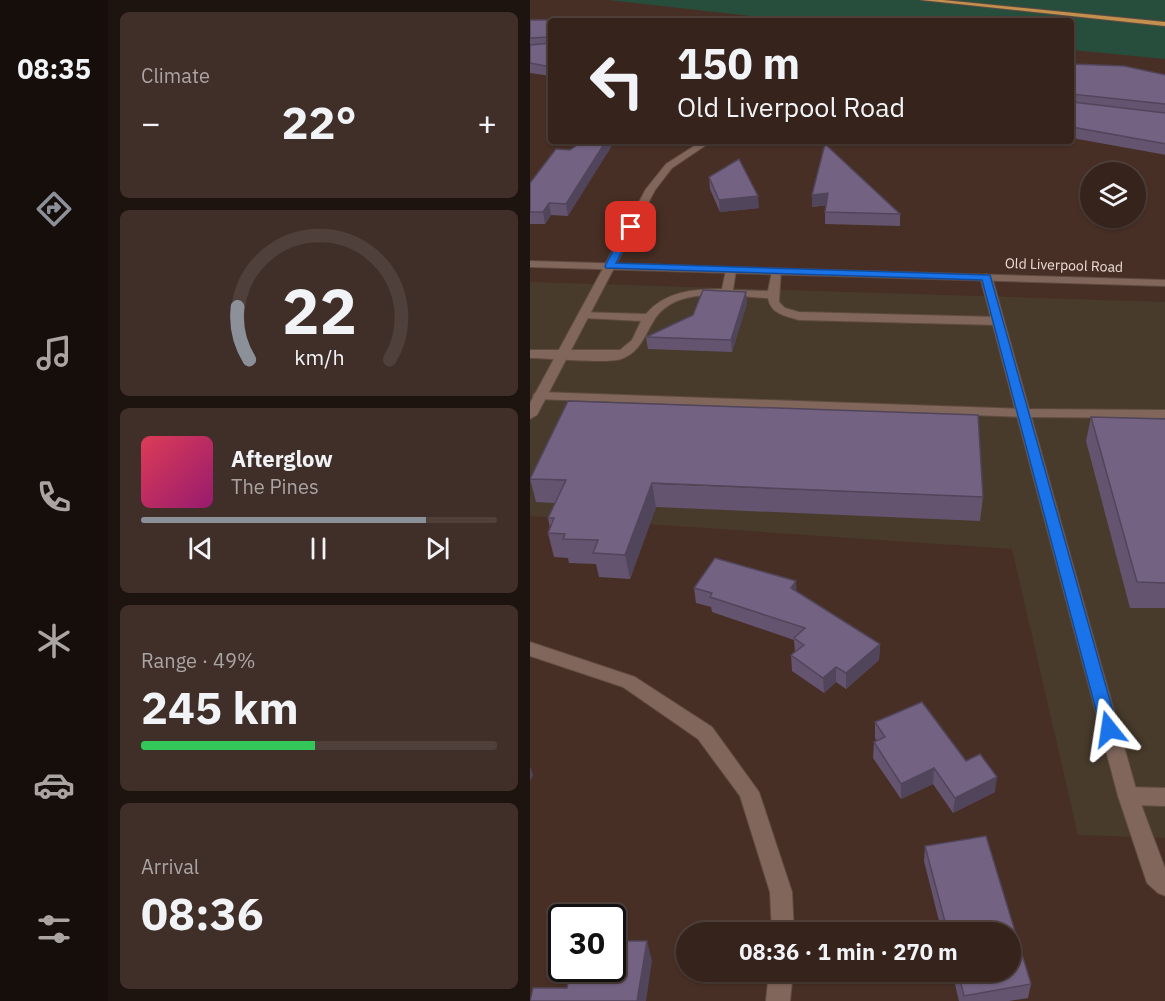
<!DOCTYPE html>
<html lang="en">
<head>
<meta charset="utf-8">
<style>
	:root { --surface:#35231c; --page:#402f29; --text:#f1f3f6; --muted:#aaa4a3; --line:#4f403b; --accent:#8c9099 }
	body { margin:0; font-family:"IBM Plex Sans",sans-serif; background:var(--page); color:var(--text); height:100vh; display:flex; flex-direction:column; font-size:22px; white-space:nowrap }
	* { box-sizing:border-box; margin:0 }
	p { font-size:20px; color:var(--muted) }
	.icon { flex:none; width:33px; height:33px; fill:none; stroke:currentColor; stroke-width:2; stroke-linecap:round; stroke-linejoin:round }
	.map { position:relative; flex:1; overflow:hidden }
	.details { display:flex; flex-direction:column; gap:12px; padding:12px; background:#1d130f; width:422px }
	.details>* { flex:none }
	.guide { position:absolute; left:18px; top:18px; width:526px; height:126px; border-radius:6px; box-shadow:0 2px 4px #0004,0 0 0 2px var(--line); background:#35231c; color:var(--text); overflow:hidden }
	.tools { position:absolute; left:550px; top:162px; display:grid; gap:12px }
	.tools a { display:grid; place-items:center; width:66px; height:66px; border-radius:50%; background:var(--surface); box-shadow:0 2px 4px #0004,0 0 0 2px var(--line); font-size:30px }
	.speed { position:absolute; left:18px; top:904px; display:flex; gap:12px; font-size:30px; font-weight:700; text-align:center }
	.speed>* { display:grid; place-content:center; width:78px; height:78px; border-radius:50%; background:var(--surface); box-shadow:0 2px 4px #0004,0 0 0 2px var(--line); line-height:1 }
	.speed .limit { border:3px solid #111; border-radius:9px; background:#fff; color:#111 }
	.pin { position:absolute; display:grid; place-items:center; width:51px; height:51px; color:#fff; margin:-26px; border-radius:12px; box-shadow:0 3px 9px #0006 }
	.me { position:absolute; width:66px; margin:-33px; rotate:345deg; stroke-linejoin:round; filter:drop-shadow(0 0 4px #0008) }
	.turn { display:flex; align-items:center; gap:21px; height:126px; padding:0 30px; font-size:27px }
	.turn .icon { width:78px; height:78px; stroke-width:2.5 }
	.turn b { display:block; font-size:42px; line-height:51px }
	.big { font-size:45px; font-weight:700; line-height:1.1 }
	.details .tile { flex:1; display:flex; flex-direction:column; justify-content:center; gap:9px; min-width:0; padding:0 21px; border-radius:9px; background:var(--page) }
	.details .dial { align-items:center; gap:0 }
	.dial svg { height:156px; overflow:visible; fill:none; stroke:var(--line); stroke-width:7; stroke-linecap:round; text-anchor:middle }
	.dial text { fill:var(--text); stroke:none }
	.song { display:flex; align-items:center; gap:18px }
	.cover { width:72px; height:72px; border-radius:9px; background:linear-gradient(135deg,hsl(350 70% 55%),hsl(320 70% 35%)) }
	.played { height:6px; border-radius:3px; background:linear-gradient(90deg,var(--accent) 80%,var(--line) 80%) }
	.keys { display:flex; justify-content:space-around; direction:ltr }
	.heat { display:flex; justify-content:space-between; align-items:center; font-size:33px; direction:ltr }
	.charge { height:9px; border-radius:4px; background:linear-gradient(90deg,#34c759 49%,var(--line) 0) }
	.trip { position:absolute; left:146px; top:922px; width:345px; height:60px; border-radius:30px; background:var(--surface); box-shadow:0 2px 4px #0004,0 0 0 2px var(--line); font-weight:700; line-height:60px; text-align:center }
	main { display:flex; flex:1; min-height:0 }
	.menu { display:flex; flex-direction:column; width:108px; justify-content:space-around; align-items:center; background:#150e0b; color:var(--muted) }
	.menu .icon { width:42px; height:42px }
	.menu .on { color:var(--accent) }
	.menu b { font-size:27px; color:var(--text) }
	.map>svg:first-child { display:block }
	.commercial { fill:#483b2c }
	.green { fill:#274d3c }
	.lines { fill:none; stroke-linecap:round; stroke-linejoin:round }
	.service-casing { stroke:#5f4b42; stroke-width:2 }
	.minor-casing { stroke:#5f4b42; stroke-width:2 }
	.secondary-casing { stroke:#5f4b42; stroke-width:2 }
	.primary-casing { stroke:#5f4b42; stroke-width:2 }
	.service { fill:#81665b; fill-rule:evenodd }
	.minor { fill:#81665b; fill-rule:evenodd }
	.secondary { fill:#81665b; fill-rule:evenodd }
	.primary { fill:#c3904d; fill-rule:evenodd }
	.wall { fill:#645470 }
	.shaded-wall { fill:#51455b }
	.building { fill:#746282; stroke:#51455b; stroke-width:1.5 }
	.route { fill:#1a73e8; stroke:#114b97; stroke-width:1.5 }
	.labels { text-anchor:middle; stroke-width:6; stroke-linejoin:round; paint-order:stroke }
	.far-street-label { font-size:14px; fill:#eeded7; stroke:#472f25 }
</style>
</head>
<body>
<main>
<nav class="menu">
<b>08:35</b>
<svg class="icon on" aria-label="directions" viewBox="0 0 24 24"><path d="M12 3l9 9-9 9-9-9zM9 14v-3h6M13 9l2 2-2 2"/></svg>
<svg class="icon" aria-label="music" viewBox="0 0 24 24"><path d="M9 18V5l10-2v13"/><circle cx="6" cy="18" r="3"/><circle cx="16" cy="16" r="3"/></svg>
<svg class="icon" aria-label="phone" viewBox="0 0 24 24"><path d="M5 4h4l2 5-3 2q2 4 5 5l2-3 5 2v4C11 20 4 13 5 4z"/></svg>
<svg class="icon" aria-label="climate" viewBox="0 0 24 24"><path d="M12 3v18M4 7l16 10M4 17L20 7"/></svg>
<svg class="icon" aria-label="car" viewBox="0 0 24 24"><path d="M5 17H2v-5l4-1 3-4h7l3 4 3 1v5h-3M9 17h6M6 11h13"/><circle cx="7" cy="17" r="2"/><circle cx="17" cy="17" r="2"/></svg>
<svg class="icon" aria-label="filters" viewBox="0 0 24 24"><path d="M4 7h16M4 17h16"/><circle cx="9" cy="7" r="2"/><circle cx="15" cy="17" r="2"/></svg>
</nav>
<section class="details">
<div class="tile"><p>Climate</p>
<div class="heat"><a>−</a><b class="big">22°</b><a>+</a></div>
</div>
<div class="tile dial"><svg viewBox="0 0 100 80">
<path d="M14 69A42 42 0 1 1 86 69"/>
<path d="M14 69A42 42 0 0 1 8 42" stroke="#8c9099"/>
<text x="50" y="56" font-size="32" font-weight="700">22</text>
<text x="50" y="72" font-size="11">km/h</text>
</svg></div>
<div class="tile">
<div class="song"><i class="cover"></i><div><b>Afterglow</b><p>The Pines</p></div></div>
<div class="played"></div>
<div class="keys"><svg class="icon" aria-label="previous" viewBox="0 0 24 24"><path d="M18 5L8 12l10 7zM5 5v14"/></svg><svg class="icon" aria-label="pause" viewBox="0 0 24 24"><path d="M8 5v14M16 5v14"/></svg><svg class="icon" aria-label="next" viewBox="0 0 24 24"><path d="M6 5l10 7-10 7zM19 5v14"/></svg></div>
</div>
<div class="tile"><p>Range · 49%</p><b class="big">245 km</b><div class="charge"></div></div>
<div class="tile"><p>Arrival</p><b class="big">08:36</b></div>
</section>
<div class="map">
<svg width="636" height="1001" viewBox="0 0 636 1001">
	<rect width="100%" height="100%" fill="#472f25"/>
	<!-- commercial -->
	<path class="commercial" d="M 0,282 L 635,302 L 635,838 L 548,835 L 482,549 L 0,516 Z"/>
	<!-- green -->
	<path class="green" d="M 78,0 L 635,0 L 635,59 L 542,50 L 542,21 L 266,21 Z"/>
	<g class="lines">
		<defs>
			<path id="service" d="M 201,267 L 206,270 L 203,290 L 238,291 L 242,271 L 251,269 L 249,302 L 255,308 L 269,312 L 467,317 L 473,321 L 467,325 L 269,320 C 255,316 241,314 238,298 C 202,297 144,284 123,322 C 114,337 109,353 91,359 C 77,364 19,358 0,358 L 0,350 L 90,350 L 102,340 L 111,321 L 53,318 L 49,316 L 49,312 L 116,314 C 135,291 164,289 192,289 L 196,270 Z
				M 10,392 L 493,409 L 636,410 L 636,418 L 493,417 L 5,399 L 3,396 L 5,393 Z
				M 598,787 L 636,788 L 636,806 L 598,805 L 591,802 L 588,796 L 591,790 Z"/>
			<path id="minor" d="M 172,141 L 182,141 L 142,168 L 125,190 L 7,415 L 0,419 L 0,403 L 116,189 L 136,164 Z
				M 456,274 L 462,277 L 608,796 L 636,871 L 636,896 L 628,893 L 617,883 L 588,796 L 450,277 Z
				M 0,642 L 105,677 L 182,727 L 229,792 L 262,892 L 264,933 L 242,933 L 240,892 L 210,796 L 168,739 L 93,687 L 0,656 Z
				M 239,972 L 263,972 L 260,1001 L 236,1001 Z"/>
			<path id="secondary" d="M 0,261 L 636,280 L 636,286 L 0,267 Z"/>
			<path id="primary" d="M 391,0 L 413,0 L 636,22 L 636,26 Z"/>
		</defs>
		<!-- service casing -->
		<use href="#service" class="service-casing"/>
		<!-- minor casing -->
		<use href="#minor" class="minor-casing"/>
		<!-- secondary casing -->
		<use href="#secondary" class="secondary-casing"/>
		<!-- primary casing -->
		<use href="#primary" class="primary-casing"/>
		<!-- service -->
		<use href="#service" class="service"/>
		<!-- minor -->
		<use href="#minor" class="minor"/>
		<!-- secondary -->
		<use href="#secondary" class="secondary"/>
		<!-- primary -->
		<use href="#primary" class="primary"/>
	</g>
	<!-- wall -->
	<path class="wall" d="M 0,20 L 21,21 L 21,76 L 0,73 Z
		M 542,64 L 636,75 L 636,155 L 542,138 Z
		M 40,150 L 38,216 L 21,215 L 15,224 L 0,224 L 0,183 Z
		M 179,177 L 229,208 L 190,212 L 180,189 Z
		M 282,195 L 370,214 L 370,226 L 295,224 L 295,212 L 296,205 L 282,207 Z
		M 217,303 L 202,352 L 118,349 L 116,337 Z
		M 561,417 L 636,419 L 636,608 L 600,608 L 556,441 Z
		M 0,479 L 453,497 L 450,521 L 126,507 L 100,579 L 69,577 L 66,564 L 39,563 L 38,558 L 24,557 L 18,533 L 20,528 L 18,518 L 25,503 L 6,502 Z
		M 266,581 L 266,591 L 350,644 L 349,660 L 316,689 L 306,682 L 294,693 L 262,671 L 261,655 L 265,652 L 264,640 L 182,612 L 181,607 L 166,603 L 164,588 Z
		M 345,722 L 436,761 L 465,792 L 423,813 L 403,784 L 371,799 L 343,758 L 344,742 L 347,741 L 345,738 Z
		M 456,836 L 501,984 L 498,998 L 479,1001 L 429,1001 L 422,972 L 480,972 L 480,933 L 412,933 L 394,861 L 395,846 Z"/>
	<!-- shaded-wall -->
	<path class="shaded-wall" d="M 76,141 L 85,141 L 38,216 L 36,204 Z
		M 298,193 L 299,205 L 282,207 L 282,195 Z
		M 228,196 L 229,208 L 190,212 L 189,200 Z
		M 19,203 L 21,215 L 15,224 L 13,212 Z
		M 216,292 L 217,303 L 202,352 L 201,340 Z
		M 122,483 L 126,507 L 100,579 L 95,555 Z
		M 266,581 L 267,596 L 261,588 Z
		M 350,644 L 349,660 L 316,689 L 316,673 Z
		M 306,667 L 306,682 L 294,693 L 293,678 Z
		M 0,766 L 3,775 L 0,782 Z
		M 404,768 L 403,784 L 371,799 L 371,784 Z
		M 467,777 L 465,792 L 423,813 L 425,798 Z
		M 117,941 L 122,961 L 116,1001 L 107,1001 Z"/>
	<!-- building -->
	<path class="building" d="M 0,20 L 55,20 L 57,21 L 21,21 L 21,42 L 19,37 L 0,38 Z
		M 21,43 L 21,67 L 0,63 L 0,45 Z
		M 542,64 L 594,66 L 636,75 L 636,104 L 542,94 L 543,102 L 636,113 L 636,144 L 542,127 Z
		M 53,141 L 76,141 L 36,204 L 19,203 L 13,212 L 0,212 L 0,183 L 26,149 L 40,150 Z
		M 295,144 L 370,214 L 295,212 L 298,193 L 282,195 Z
		M 209,159 L 228,196 L 189,200 L 179,177 Z
		M 173,290 L 216,292 L 201,340 L 116,337 L 163,315 Z
		M 38,401 L 448,415 L 453,497 L 122,483 L 95,555 L 63,553 L 68,540 L 33,539 L 35,534 L 18,533 L 24,518 L 18,518 L 36,480 L 0,479 Z
		M 561,417 L 636,419 L 636,583 L 607,582 Z
		M 185,558 L 266,581 L 261,588 L 350,644 L 316,673 L 306,667 L 293,678 L 261,655 L 274,645 L 264,638 L 275,628 L 180,597 L 182,593 L 164,588 Z
		M 392,702 L 436,761 L 450,754 L 467,777 L 425,798 L 404,768 L 371,784 L 344,742 L 355,737 L 345,722 Z
		M 456,836 L 501,984 L 434,996 L 428,972 L 480,972 L 480,933 L 418,933 L 395,846 Z
		M 82,941 L 117,941 L 107,1001 L 0,1001 L 3,988 L 37,988 L 41,969 L 82,969 Z"/>
	<!-- route -->
	<path class="route" d="M 97,225 L 105,227 L 86,263 L 460,275 L 588,729 L 585,734 L 573,734 L 571,729 L 452,280 L 76,268 L 75,266 Z"/>
	<g class="labels">
		<!-- far-street labels -->
		<g class="far-street-label">
			<text transform="translate(534 265) rotate(2)" y="5">Old Liverpool Road</text>
		</g>
	</g>
</svg>
<div class="tools">
<a><svg class="icon" aria-label="layers" viewBox="0 0 24 24"><path d="M12 4l9 5-9 5-9-5zM3 14l9 5 9-5"/></svg></a>
</div>
<div class="speed"><div class="limit">30</div></div>
<div class="pin" style="left:101px;top:227px;background:#d93025"><svg class="icon" aria-label="arrive" viewBox="0 0 24 24"><path d="M6 21V4h12l-3 4 3 4H6"/></svg></div>
<svg class="me" style="left:579px;top:729px" viewBox="-20 -20 40 40"><path d="M0-17L14 15 0 8-14 15z" fill="#1a73e8" stroke="#fff" stroke-width="4"/></svg>
<div class="trip">08:36 · 1 min · 270 m</div>
<div class="guide">
<div class="turn"><svg class="icon" aria-label="left" viewBox="0 0 24 24"><path d="M17 20v-9H6M10 6l-5 5 5 5"/></svg><div><b>150 m</b>Old Liverpool Road</div></div>
</div>
</div>
</main>
</body>
</html>
